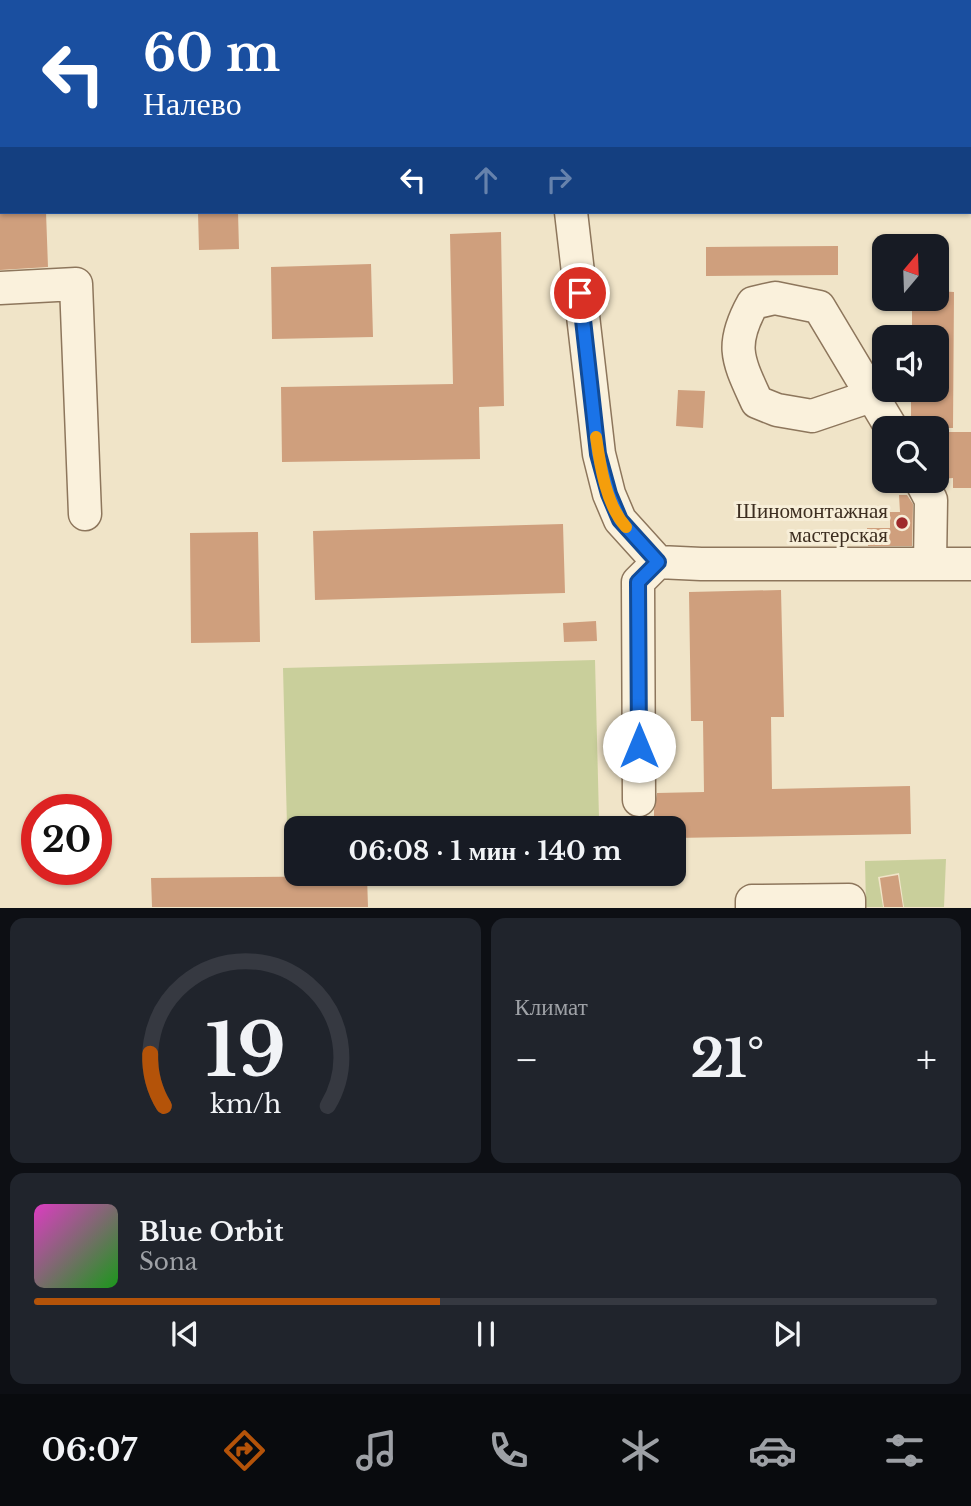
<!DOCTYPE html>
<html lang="ru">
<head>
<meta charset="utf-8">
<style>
	:root { --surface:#171b24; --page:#20242c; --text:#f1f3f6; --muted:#9ea1a6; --line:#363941; --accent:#b45309 }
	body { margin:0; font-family:"Libre Baskerville",serif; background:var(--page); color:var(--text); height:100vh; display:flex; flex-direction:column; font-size:26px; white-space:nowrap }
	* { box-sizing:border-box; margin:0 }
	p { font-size:23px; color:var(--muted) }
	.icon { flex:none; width:38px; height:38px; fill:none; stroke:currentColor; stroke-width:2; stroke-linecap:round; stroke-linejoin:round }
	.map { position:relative; height:908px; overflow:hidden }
	.drawer { display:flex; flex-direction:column; gap:10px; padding:10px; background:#0d0f14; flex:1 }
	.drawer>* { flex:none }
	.hud { position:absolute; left:0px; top:0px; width:971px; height:214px; box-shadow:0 2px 5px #0004; background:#1a4fa0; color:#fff; overflow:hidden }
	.needle { width:46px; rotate:19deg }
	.controls { position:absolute; left:872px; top:234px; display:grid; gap:14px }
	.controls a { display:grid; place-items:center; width:77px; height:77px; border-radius:14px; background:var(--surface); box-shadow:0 2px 5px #0004; font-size:35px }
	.speed { position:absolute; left:21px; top:794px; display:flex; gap:14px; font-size:35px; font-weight:700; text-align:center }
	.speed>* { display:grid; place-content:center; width:91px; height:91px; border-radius:50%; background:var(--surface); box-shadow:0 2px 5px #0004; line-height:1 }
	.speed .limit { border:10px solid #d22; background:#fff; color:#111 }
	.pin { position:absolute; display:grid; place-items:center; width:60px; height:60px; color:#fff; margin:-30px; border:4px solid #fff; border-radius:50%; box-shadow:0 2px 7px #0007 }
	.me { position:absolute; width:77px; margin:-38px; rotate:0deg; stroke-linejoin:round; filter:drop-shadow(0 0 5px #0008) }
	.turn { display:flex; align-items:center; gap:24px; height:147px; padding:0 28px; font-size:32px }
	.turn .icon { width:91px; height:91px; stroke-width:2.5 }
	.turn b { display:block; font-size:49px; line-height:60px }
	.lanes { display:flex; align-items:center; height:66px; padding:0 28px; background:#0003; justify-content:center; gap:35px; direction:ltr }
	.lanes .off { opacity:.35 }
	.big { font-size:52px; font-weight:800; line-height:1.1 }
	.drawer .tile { flex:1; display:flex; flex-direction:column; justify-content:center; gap:10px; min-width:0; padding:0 24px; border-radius:14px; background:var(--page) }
	.drawer .dial { align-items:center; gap:0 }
	.dial svg { height:182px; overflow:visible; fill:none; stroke:var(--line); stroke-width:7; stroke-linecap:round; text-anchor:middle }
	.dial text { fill:var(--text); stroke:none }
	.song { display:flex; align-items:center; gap:21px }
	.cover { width:84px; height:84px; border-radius:10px; background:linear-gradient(135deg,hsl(310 70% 55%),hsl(120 70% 35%)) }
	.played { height:7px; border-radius:4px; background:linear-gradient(90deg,var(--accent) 45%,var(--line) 45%) }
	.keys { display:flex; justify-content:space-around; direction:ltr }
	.heat { display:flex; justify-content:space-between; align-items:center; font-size:38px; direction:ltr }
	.drawer .tiles { flex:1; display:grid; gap:10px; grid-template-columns:1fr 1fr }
	.tile:last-child { grid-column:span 2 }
	.trip { position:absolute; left:284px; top:816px; width:402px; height:70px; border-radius:14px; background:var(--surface); box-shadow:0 2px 5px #0004; font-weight:800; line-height:70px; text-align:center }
	.menu { display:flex; height:112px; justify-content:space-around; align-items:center; background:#090b0e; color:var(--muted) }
	.menu .icon { width:49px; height:49px }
	.menu .on { color:var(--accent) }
	.menu b { font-size:32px; color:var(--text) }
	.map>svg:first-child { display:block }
	.green { fill:#c9cf9b }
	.building { fill:#cf9f7d }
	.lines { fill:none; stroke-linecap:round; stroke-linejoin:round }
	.minor-casing { stroke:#8d765c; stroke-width:35 }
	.minor { stroke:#faf1dc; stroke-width:32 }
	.route-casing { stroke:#114b97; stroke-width:18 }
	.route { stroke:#1a73e8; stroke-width:12 }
	.slow { stroke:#f59e0b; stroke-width:12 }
	.poi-dot { fill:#9e2a2b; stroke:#f7eed8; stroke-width:2.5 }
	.labels { text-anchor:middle; stroke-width:6; stroke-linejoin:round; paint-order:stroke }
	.poi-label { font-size:21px; fill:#3d2e20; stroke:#f7eed8; text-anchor:end }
</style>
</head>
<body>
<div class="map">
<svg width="971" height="908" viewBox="0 0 971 908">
	<rect width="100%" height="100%" fill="#f0e4c8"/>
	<!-- green -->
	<path class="green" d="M 595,660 L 599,818 L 287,826 L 283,668 Z
		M 946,859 L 944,907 L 904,907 L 899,873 L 878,877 L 883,907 L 866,907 L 865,861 Z"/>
	<!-- building -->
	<path class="building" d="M 0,212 L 46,212 L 48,267 L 0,270 Z
		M 198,212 L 238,212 L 239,249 L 199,250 Z
		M 501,232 L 504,406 L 479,407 L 480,459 L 282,462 L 281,387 L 453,384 L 450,234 Z
		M 838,246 L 838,275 L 706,276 L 706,247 Z
		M 371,264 L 373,337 L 272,339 L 271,267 Z
		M 936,291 L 954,292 L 953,428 L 911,428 L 911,390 L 936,390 L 936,338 L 912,338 L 912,299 L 936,299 Z
		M 678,390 L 705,391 L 703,428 L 676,426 Z
		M 936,432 L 971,432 L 971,488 L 953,488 L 953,478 L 941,479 L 936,471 Z
		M 899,495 L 907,495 L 913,504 L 912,546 L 868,546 L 867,528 L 890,528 L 890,512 L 900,512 Z
		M 563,524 L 565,593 L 315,600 L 313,531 Z
		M 258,532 L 260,642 L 191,643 L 190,533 Z
		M 781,590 L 784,717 L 771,717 L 772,789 L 910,786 L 911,834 L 674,838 L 674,828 L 654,828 L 654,810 L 657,793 L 704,792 L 703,721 L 691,721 L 689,592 Z
		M 596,621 L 597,641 L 564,642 L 563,623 Z
		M 898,875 L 903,907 L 884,907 L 880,878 Z
		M 367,876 L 368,907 L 152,907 L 151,878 Z"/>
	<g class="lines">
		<defs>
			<path id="minor" d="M 536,0 L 536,2
				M 854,0 L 854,2
				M 970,124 L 971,124
				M 571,212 L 599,454 L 609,494 L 620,520 L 658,562 L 701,564 L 971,564
				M 0,288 L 76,284 L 85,514
				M 874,395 L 812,416 L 777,410 L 757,402 C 738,360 729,346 753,303 L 775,298 L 819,307 L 892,429
				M 921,481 L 931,500 L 930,563
				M 639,800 L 638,582 L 658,562
				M 752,908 L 752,901 L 849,900 L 849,908"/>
		</defs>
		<!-- minor casing -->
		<use href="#minor" class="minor-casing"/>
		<!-- minor -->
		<use href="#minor" class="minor"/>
	</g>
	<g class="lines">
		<defs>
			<path id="route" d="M 580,293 L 598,454 L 609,494 L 620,520 L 658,562 L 638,582 L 639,746"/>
		</defs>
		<!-- route casing -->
		<use href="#route" class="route-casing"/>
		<!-- route -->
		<use href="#route" class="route"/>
		<!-- slow -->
		<path class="slow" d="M 596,437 C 600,465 606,505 626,527"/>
	</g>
	<!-- markers -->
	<circle class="poi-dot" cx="902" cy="523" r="7"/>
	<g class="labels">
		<!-- poi labels -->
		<g class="poi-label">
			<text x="888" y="518">Шиномонтажная<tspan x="888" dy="24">мастерская</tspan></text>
		</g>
	</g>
</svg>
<div class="controls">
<a><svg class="needle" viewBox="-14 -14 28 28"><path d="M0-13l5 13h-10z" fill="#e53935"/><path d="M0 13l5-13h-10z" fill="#9ea1a6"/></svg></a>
<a><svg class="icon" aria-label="sound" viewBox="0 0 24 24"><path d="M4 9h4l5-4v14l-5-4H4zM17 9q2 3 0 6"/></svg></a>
<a><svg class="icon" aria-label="search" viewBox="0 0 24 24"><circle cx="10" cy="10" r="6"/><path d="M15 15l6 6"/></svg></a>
</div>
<div class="speed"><div class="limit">20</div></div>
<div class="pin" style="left:580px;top:293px;background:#d93025"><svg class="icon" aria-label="arrive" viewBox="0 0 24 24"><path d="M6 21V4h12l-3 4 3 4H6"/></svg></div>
<svg class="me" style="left:639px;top:746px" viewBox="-20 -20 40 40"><circle r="19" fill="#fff"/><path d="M0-13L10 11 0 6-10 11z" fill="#1a73e8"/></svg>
<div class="trip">06:08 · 1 мин · 140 m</div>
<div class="hud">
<div class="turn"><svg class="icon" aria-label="left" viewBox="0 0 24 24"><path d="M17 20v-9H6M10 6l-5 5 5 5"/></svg><div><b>60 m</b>Налево</div></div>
<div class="lanes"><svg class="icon" aria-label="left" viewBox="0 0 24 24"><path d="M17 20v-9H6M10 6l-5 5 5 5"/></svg><svg class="icon off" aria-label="ahead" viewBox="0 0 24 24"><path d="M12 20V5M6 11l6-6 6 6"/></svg><svg class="icon off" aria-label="right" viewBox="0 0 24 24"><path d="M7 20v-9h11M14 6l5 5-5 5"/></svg></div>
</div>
</div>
<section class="drawer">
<div class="tiles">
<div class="tile dial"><svg viewBox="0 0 100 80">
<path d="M14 69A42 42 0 1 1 86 69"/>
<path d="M14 69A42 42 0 0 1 8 46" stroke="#b45309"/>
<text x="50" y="56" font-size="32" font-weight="700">19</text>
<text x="50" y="72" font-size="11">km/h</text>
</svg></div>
<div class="tile"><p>Климат</p>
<div class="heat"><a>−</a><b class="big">21°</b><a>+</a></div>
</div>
<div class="tile">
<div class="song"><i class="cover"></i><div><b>Blue Orbit</b><p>Sona</p></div></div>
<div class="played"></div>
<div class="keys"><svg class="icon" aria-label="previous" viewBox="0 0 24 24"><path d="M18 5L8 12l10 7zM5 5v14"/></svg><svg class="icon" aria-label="pause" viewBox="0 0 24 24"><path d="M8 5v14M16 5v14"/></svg><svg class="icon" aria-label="next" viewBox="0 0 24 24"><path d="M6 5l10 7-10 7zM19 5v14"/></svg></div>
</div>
</div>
</section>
<nav class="menu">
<b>06:07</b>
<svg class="icon on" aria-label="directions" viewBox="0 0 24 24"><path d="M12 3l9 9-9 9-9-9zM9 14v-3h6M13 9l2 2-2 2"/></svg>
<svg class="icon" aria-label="music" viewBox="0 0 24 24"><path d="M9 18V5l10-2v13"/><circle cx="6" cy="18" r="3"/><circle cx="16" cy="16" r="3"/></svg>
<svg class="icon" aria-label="phone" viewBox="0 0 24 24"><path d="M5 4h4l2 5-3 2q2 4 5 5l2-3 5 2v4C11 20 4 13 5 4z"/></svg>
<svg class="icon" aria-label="climate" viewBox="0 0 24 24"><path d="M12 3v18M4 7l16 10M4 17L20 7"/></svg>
<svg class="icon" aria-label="car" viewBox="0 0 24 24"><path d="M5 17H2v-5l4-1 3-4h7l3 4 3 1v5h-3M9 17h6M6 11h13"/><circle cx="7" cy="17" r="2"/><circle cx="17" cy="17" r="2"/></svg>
<svg class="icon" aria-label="filters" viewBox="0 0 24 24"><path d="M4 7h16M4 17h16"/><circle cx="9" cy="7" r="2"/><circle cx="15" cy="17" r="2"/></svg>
</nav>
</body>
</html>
